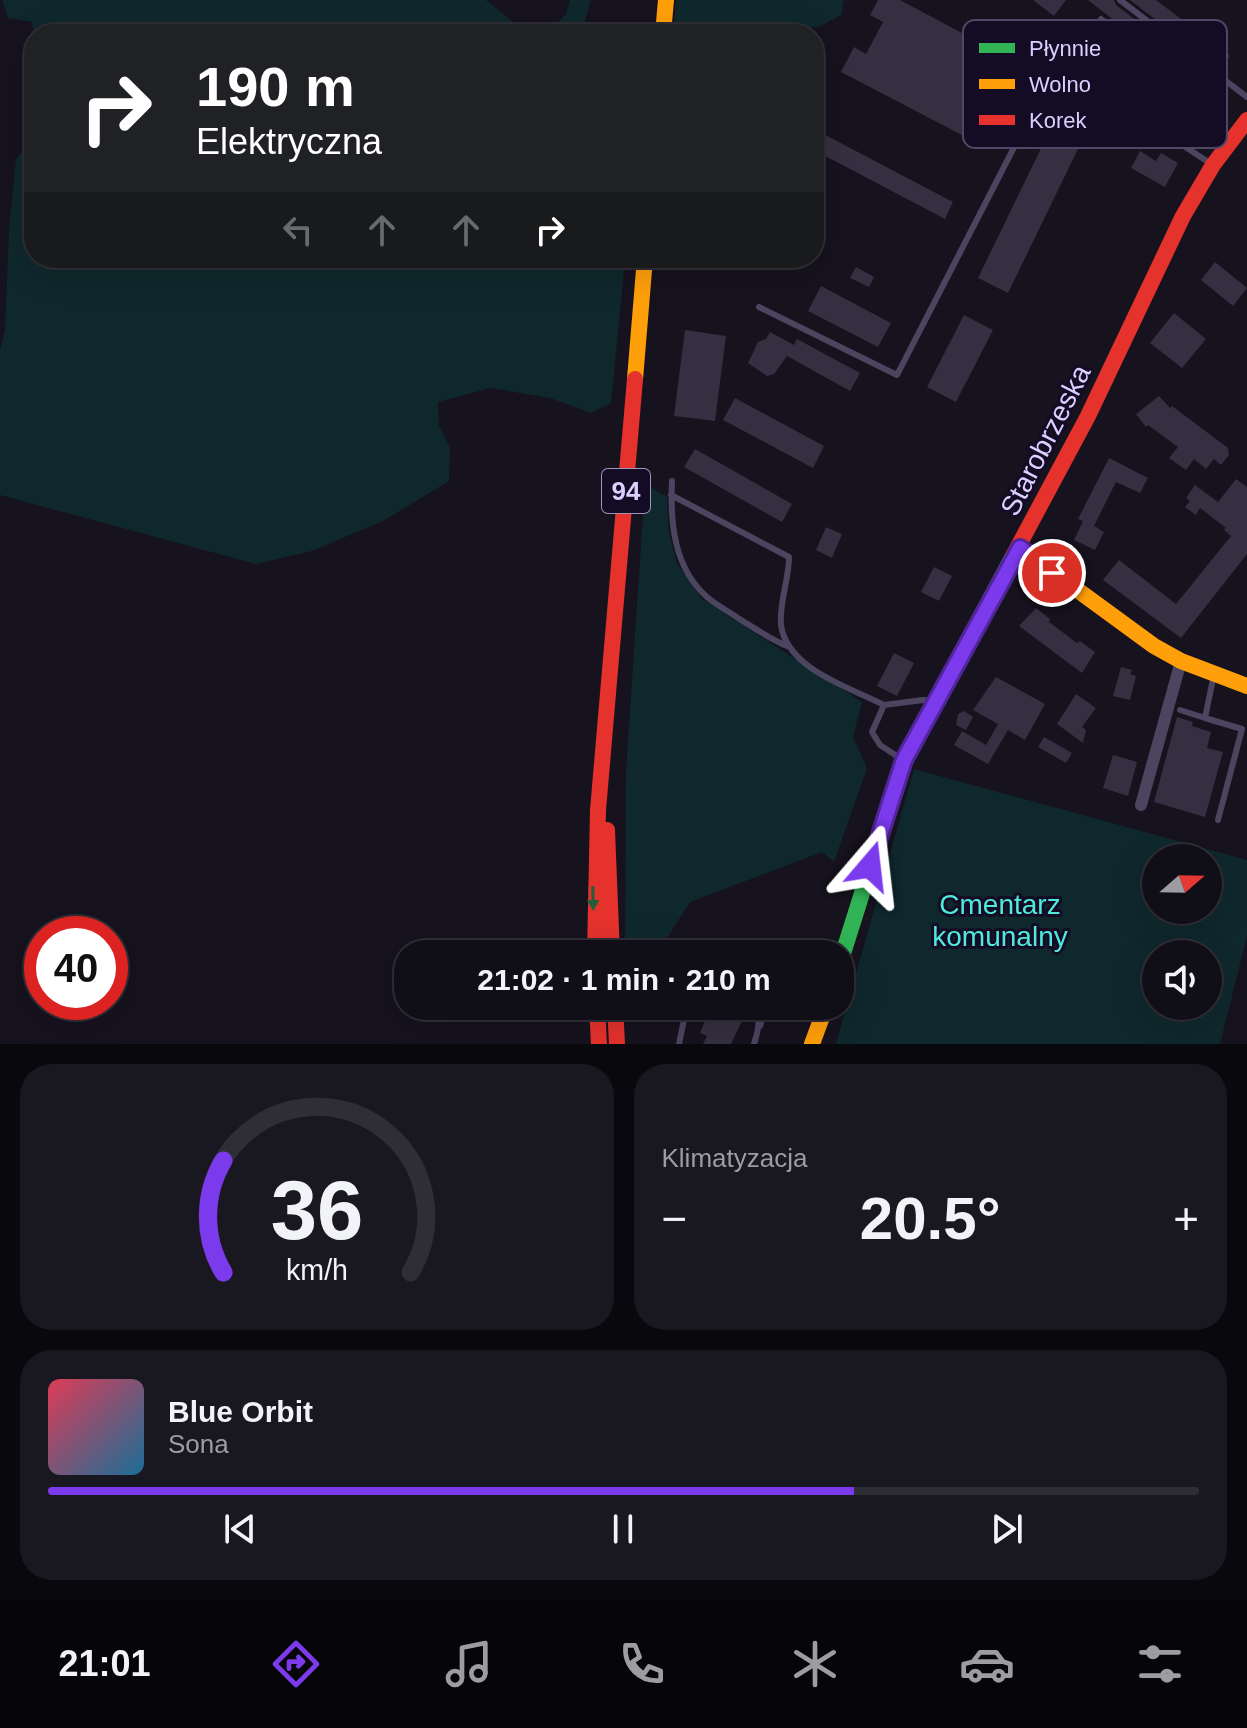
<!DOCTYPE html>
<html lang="pl">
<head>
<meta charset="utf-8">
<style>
	:root { --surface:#100e16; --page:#19171f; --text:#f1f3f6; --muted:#9c9ca1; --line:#302e35; --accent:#7c3aed }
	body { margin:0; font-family:Helvetica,sans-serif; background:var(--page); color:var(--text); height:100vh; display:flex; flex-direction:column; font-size:30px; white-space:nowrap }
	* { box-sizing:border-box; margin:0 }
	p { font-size:26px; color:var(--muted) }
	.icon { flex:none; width:44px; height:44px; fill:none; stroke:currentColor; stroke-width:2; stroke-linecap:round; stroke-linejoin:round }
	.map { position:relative; height:1044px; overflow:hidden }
	.details { display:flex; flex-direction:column; gap:20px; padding:20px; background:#09080c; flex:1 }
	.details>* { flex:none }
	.guide { position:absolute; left:24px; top:24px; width:800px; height:244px; border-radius:32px; box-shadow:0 8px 32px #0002,0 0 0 2px var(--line); background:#202124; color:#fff; overflow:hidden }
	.needle { width:52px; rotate:70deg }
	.fabs { position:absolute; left:1142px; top:844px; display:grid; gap:16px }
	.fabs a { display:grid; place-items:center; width:80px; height:80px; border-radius:50%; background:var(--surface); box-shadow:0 8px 32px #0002,0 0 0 2px var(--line); font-size:40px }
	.speed { position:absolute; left:24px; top:916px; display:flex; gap:16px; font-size:40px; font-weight:700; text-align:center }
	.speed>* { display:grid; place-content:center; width:104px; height:104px; border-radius:50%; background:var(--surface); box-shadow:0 8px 32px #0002,0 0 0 2px var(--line); line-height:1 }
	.speed .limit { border:12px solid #d22; background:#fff; color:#111 }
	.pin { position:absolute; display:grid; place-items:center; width:68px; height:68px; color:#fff; margin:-34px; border:4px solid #fff; border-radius:50%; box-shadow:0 2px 8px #0007 }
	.me { position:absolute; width:88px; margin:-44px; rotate:17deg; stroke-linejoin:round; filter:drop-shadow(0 0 6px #0008) }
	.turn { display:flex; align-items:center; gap:28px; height:168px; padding:0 40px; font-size:36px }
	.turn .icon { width:104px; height:104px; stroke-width:2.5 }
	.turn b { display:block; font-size:56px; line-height:68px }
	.lanes { display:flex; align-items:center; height:76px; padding:0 40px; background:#0003; justify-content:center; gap:40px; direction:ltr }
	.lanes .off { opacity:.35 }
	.big { font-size:60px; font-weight:700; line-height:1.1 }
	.details .widget { flex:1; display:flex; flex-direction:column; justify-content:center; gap:12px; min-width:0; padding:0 28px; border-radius:32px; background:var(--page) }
	.details .dial { align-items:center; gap:0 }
	.dial svg { height:208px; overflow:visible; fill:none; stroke:var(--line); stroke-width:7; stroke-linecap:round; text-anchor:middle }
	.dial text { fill:var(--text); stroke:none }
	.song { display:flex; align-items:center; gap:24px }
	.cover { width:96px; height:96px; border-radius:12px; background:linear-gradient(135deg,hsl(350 70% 55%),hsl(200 70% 35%)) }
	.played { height:8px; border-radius:4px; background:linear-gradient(90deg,var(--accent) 70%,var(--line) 70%) }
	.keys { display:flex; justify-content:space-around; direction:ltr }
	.heat { display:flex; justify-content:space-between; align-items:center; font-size:44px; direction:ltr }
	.details .tiles { flex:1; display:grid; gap:20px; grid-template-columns:1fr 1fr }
	.widget:last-child { grid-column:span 2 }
	.trip { position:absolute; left:394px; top:940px; width:460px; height:80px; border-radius:32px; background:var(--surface); box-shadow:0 8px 32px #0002,0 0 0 2px var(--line); font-weight:700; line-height:80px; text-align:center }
	.tabs { display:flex; height:128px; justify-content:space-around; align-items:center; background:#060609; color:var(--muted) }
	.tabs .icon { width:56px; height:56px }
	.tabs .on { color:var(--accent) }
	.tabs b { font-size:36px; color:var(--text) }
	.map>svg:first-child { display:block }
	.green { fill:#0f282d; fill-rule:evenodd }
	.building { fill:#352f41 }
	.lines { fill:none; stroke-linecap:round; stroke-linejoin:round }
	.lane { stroke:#4b4560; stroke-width:6 }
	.street { stroke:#4b4560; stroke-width:12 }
	.fast { stroke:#30b455; stroke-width:16 }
	.slow { stroke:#ff9f0a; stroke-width:16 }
	.jam { stroke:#e5322d; stroke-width:16 }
	.oneway { fill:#22603c }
	.route-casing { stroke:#51269a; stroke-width:20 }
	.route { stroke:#7c3aed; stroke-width:14 }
	.labels { text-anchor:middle; stroke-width:6; stroke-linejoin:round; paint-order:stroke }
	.shield { fill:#140c24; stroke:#a094bd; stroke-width:2 }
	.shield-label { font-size:26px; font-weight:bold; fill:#dccfff }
	.street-label { font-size:28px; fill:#dccfff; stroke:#140c24 }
	.park-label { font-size:28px; fill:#4eebdc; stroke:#140c24 }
	.key { fill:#140c24; stroke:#504666; stroke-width:2 }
	.key-label { font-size:22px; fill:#dccfff }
</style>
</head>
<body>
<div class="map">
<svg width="1247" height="1044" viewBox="0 0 1247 1044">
	<rect width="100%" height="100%" fill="#16121e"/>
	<!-- green -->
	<path class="green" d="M 2,0 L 486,0 L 528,34 L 34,34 L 32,22 L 8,18 Z
		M 570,0 L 591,0 L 581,34 L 546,34 L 566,14 Z
		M 676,0 L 844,0 L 841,15 L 819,27 L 674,24 Z
		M 34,137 L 34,258 L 604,258 L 624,270 L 611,403 L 591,413 L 550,398 L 490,388 L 438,402 L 439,426 L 450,447 L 449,481 L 383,521 L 312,551 L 256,564 L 0,495 L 0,351 L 5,330 L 9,230 L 16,159 Z
		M 645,484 L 667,497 L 669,533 L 677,563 L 701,598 L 862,702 L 853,737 L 867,768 L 834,862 L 822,852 L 690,902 L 657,954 L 625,954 L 626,772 Z
		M 914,769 L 1247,860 L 1247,936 L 1220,1044 L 836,1044 ZM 1208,858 L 1208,910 L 1156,910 L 1156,858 ZM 1208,954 L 1208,1006 L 1156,1006 L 1156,954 Z"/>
	<!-- building -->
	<path class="building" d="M 878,0 L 900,0 L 1024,66 L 1012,90 L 980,74 L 964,105 L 996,121 L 983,146 L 841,72 L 854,47 L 866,54 L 883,22 L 870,15 Z
		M 1033,0 L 1066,0 L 1054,16 Z
		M 1088,0 L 1114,0 L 1116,5 L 1213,79 L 1205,89 L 1177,67 L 1176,69 Z
		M 1130,0 L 1156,0 L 1230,56 L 1220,69 Z
		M 814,129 L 953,202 L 945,219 L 814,150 Z
		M 1048,134 L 1078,149 L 1008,293 L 978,278 Z
		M 1140,151 L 1156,161 L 1161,153 L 1178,163 L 1165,187 L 1131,168 Z
		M 1215,262 L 1247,288 L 1233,306 L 1201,280 Z
		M 856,267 L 874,277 L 869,287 L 850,278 Z
		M 821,286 L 891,323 L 878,347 L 808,311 Z
		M 1174,313 L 1206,339 L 1182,368 L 1150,343 Z
		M 964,315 L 993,330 L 956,402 L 927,387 Z
		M 685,330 L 726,336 L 715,421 L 674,416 Z
		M 770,332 L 794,345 L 797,339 L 860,373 L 850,391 L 787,356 L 774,374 L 767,376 L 748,363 L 758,342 L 766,339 Z
		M 1159,396 L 1170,408 L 1172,406 L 1228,448 L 1229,455 L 1221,465 L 1214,459 L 1206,469 L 1194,459 L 1186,470 L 1169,458 L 1178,447 L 1148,425 L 1146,427 L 1136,414 Z
		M 735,398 L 824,446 L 813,468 L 723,420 Z
		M 695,449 L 792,504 L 782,522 L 684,467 Z
		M 1109,458 L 1148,478 L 1140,493 L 1116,482 L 1094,526 L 1104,532 L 1095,550 L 1074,540 L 1083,521 L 1078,519 Z
		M 1236,479 L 1247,487 L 1247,554 L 1181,638 L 1103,580 L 1119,560 L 1176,604 L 1231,536 L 1224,530 L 1226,528 L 1200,508 L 1196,515 L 1185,507 L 1190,501 L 1186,498 L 1195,485 L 1218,502 Z
		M 826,527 L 842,534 L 832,558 L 816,550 Z
		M 934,567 L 952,576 L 939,601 L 921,592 Z
		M 1036,608 L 1050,619 L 1049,622 L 1077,643 L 1080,641 L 1095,652 L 1082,673 L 1019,626 Z
		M 894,653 L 914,663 L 897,696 L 877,686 Z
		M 1121,667 L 1132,670 L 1130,674 L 1136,676 L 1130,700 L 1113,696 Z
		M 996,677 L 1045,704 L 1025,740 L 1008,730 L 988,764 L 954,745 L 962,731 L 986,745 L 998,724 L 973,710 Z
		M 1076,694 L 1096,708 L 1082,727 L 1086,730 L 1083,743 L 1057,724 Z
		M 964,711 L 973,717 L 966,730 L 956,725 L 958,714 Z
		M 1177,717 L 1193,722 L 1192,726 L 1211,732 L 1207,748 L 1223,752 L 1205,817 L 1154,802 Z
		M 1044,737 L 1072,753 L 1066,763 L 1038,747 Z
		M 1113,755 L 1137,762 L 1128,796 L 1103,788 Z
		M 711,1007 L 742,1021 L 731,1044 L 703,1044 L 707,1036 L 700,1033 Z"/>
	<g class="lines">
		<!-- lane -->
		<path class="lane" d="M 1120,0 L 1247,97
			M 1101,19 L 1176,77 L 1144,122
			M 759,307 L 897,375 L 1042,93 C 1047,87 1053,80 1062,80 C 1084,77 1186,148 1210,163
			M 672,481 C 670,523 674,568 707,597 C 716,605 728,611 738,618 C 754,628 770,639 787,646
			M 671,495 L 789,557 C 789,580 779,602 781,625 C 787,669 849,687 884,705
			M 1214,674 L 1205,718 L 1242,729 L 1218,820
			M 1180,710 L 1205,718
			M 903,760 L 880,745 L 872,732 L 884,705 L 923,700 L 933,701
			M 715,954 L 724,949 L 747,954
			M 751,1006 C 763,1018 758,1030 754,1044
			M 760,1026 L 767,1006
			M 679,1044 L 685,1015 L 692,1006"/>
		<!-- street -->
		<path class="street" d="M 1141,805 L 1181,661"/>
		<!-- fast -->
		<path class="fast" d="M 840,963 L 904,760 L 1012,558"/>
		<!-- slow -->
		<path class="slow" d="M 663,34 L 666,0
			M 635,379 L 645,258
			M 1020,548 L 1154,646 L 1181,661 L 1247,686
			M 812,1044 L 826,1006"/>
		<!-- jam -->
		<path class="jam" d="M 1012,558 L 1088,416 L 1183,216 L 1213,165 L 1247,120
			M 607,830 L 612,954
			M 595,954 L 598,810 L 635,379
			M 597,1006 L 599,1044
			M 615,1006 L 617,1044"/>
	</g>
	<!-- one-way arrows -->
	<defs><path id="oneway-solid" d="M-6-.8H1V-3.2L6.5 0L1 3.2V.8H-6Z" transform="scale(2)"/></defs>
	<use class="oneway" href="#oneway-solid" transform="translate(593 898) rotate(89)"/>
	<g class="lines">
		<defs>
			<path id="route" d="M 870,866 L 904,760 L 1020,548 L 1052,573"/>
		</defs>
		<!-- route casing -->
		<use href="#route" class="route-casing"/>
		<!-- route -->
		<use href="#route" class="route"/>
	</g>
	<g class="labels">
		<!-- shield labels -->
		<rect class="shield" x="602" y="469" width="48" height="44" rx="6"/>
		<g class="shield-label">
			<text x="626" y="500">94</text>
		</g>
		<!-- street labels -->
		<g class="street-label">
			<text transform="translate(1045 440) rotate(-63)" y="10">Starobrzeska</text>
		</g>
		<!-- park labels -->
		<g class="park-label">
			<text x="1000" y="914">Cmentarz<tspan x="1000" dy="32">komunalny</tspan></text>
		</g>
	</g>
	<!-- legend -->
	<rect x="963" y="20" width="264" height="128" rx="12" class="key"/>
	<rect x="979" y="43" width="36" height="10" fill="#30b455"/>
	<rect x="979" y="79" width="36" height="10" fill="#ff9f0a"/>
	<rect x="979" y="115" width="36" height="10" fill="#e5322d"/>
	<g class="key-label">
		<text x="1029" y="56">Płynnie</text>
		<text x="1029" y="92">Wolno</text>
		<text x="1029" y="128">Korek</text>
	</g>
</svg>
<div class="fabs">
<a><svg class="needle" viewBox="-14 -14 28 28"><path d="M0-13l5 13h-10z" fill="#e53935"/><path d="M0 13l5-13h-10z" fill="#9c9ca1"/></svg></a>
<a><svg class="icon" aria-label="sound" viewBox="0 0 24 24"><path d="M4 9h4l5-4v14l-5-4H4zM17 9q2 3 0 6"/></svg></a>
</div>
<div class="speed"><div class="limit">40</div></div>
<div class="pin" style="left:1052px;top:573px;background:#d93025"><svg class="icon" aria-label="arrive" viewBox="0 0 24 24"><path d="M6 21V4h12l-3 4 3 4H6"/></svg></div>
<svg class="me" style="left:870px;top:866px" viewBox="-20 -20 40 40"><path d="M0-17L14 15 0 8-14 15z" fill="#7c3aed" stroke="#fff" stroke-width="4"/></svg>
<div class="trip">21:02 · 1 min · 210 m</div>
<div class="guide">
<div class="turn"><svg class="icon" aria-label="right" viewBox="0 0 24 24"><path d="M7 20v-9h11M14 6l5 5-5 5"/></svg><div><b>190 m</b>Elektryczna</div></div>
<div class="lanes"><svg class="icon off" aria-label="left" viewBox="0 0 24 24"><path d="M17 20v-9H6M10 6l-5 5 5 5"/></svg><svg class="icon off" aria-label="ahead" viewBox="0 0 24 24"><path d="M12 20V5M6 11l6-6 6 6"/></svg><svg class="icon off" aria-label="ahead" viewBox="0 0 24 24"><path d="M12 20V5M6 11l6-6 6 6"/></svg><svg class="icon" aria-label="right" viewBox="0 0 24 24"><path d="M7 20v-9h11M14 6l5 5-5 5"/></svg></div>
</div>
</div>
<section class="details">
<div class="tiles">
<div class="widget dial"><svg viewBox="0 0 100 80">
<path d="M14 69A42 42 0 1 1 86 69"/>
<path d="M14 69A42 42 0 0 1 14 26" stroke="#7c3aed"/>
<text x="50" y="56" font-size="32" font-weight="700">36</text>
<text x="50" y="72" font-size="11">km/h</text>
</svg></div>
<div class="widget"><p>Klimatyzacja</p>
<div class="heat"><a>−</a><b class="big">20.5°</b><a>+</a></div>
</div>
<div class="widget">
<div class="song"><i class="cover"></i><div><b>Blue Orbit</b><p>Sona</p></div></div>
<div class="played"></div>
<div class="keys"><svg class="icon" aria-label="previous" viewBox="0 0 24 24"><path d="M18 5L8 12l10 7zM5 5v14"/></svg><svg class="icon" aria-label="pause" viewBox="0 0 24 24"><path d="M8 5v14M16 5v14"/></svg><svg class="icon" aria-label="next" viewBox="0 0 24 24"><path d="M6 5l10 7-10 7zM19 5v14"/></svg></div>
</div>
</div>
</section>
<nav class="tabs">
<b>21:01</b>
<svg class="icon on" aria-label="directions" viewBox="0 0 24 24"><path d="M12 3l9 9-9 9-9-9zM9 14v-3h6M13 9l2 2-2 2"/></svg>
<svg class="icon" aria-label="music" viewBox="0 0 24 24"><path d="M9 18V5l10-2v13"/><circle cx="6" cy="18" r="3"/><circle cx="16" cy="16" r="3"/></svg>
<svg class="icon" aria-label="phone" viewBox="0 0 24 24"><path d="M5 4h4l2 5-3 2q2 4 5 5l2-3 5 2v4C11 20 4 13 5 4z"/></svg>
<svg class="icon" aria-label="climate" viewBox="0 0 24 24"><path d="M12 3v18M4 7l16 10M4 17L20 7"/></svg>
<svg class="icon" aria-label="car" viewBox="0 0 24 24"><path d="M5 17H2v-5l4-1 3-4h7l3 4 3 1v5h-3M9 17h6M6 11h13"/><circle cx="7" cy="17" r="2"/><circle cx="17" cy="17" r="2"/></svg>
<svg class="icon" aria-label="filters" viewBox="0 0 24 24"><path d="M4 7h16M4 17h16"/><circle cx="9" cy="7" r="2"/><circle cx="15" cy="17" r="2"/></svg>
</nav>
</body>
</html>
